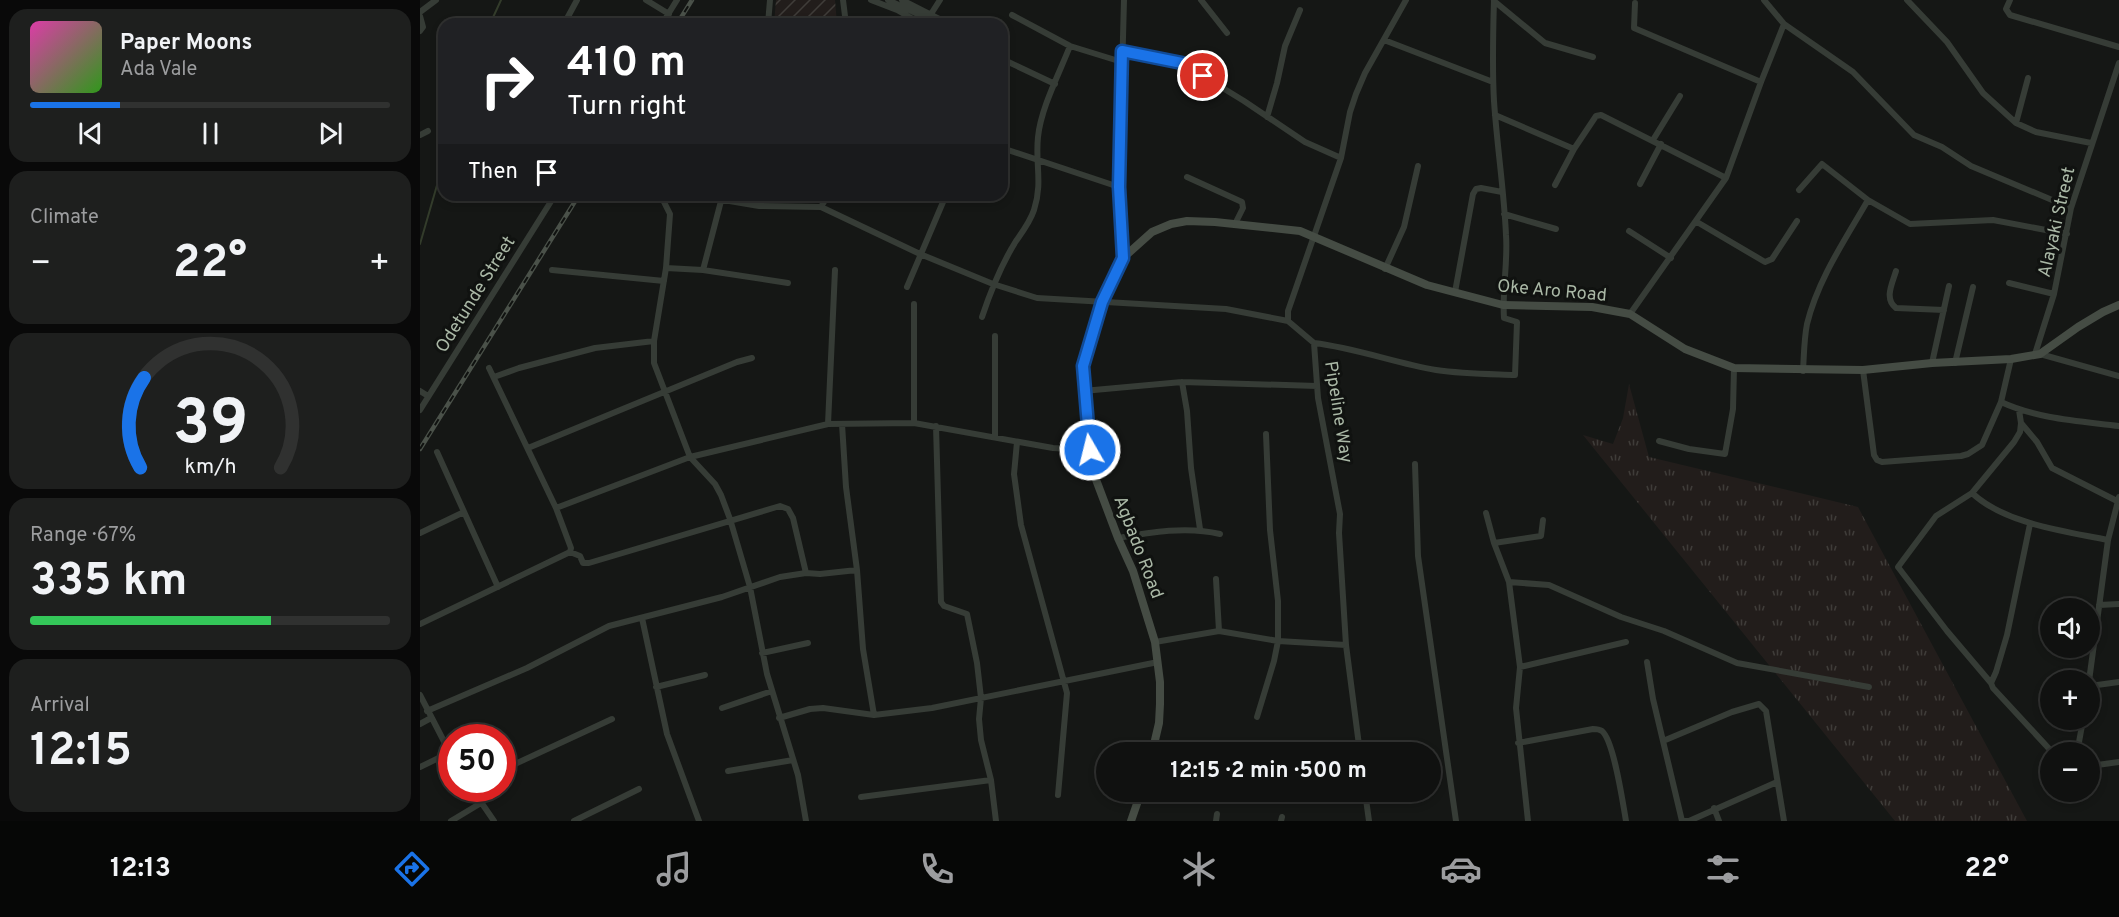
<!DOCTYPE html>
<html lang="en">
<head>
<meta charset="utf-8">
<style>
	:root { --surface:#101110; --page:#1e1f1e; --text:#f1f3f6; --muted:#9c9d9f; --line:#303130; --accent:#1a73e8 }
	body { margin:0; font-family:Overpass,sans-serif; background:var(--page); color:var(--text); height:100vh; display:flex; flex-direction:column; font-size:22px; white-space:nowrap }
	* { box-sizing:border-box; margin:0 }
	p { font-size:20px; color:var(--muted) }
	.icon { flex:none; width:33px; height:33px; fill:none; stroke:currentColor; stroke-width:2; stroke-linecap:round; stroke-linejoin:round }
	.map { position:relative; flex:1; overflow:hidden }
	.sheet { display:flex; flex-direction:column; gap:9px; padding:9px; background:#090909; width:420px }
	.sheet>* { flex:none }
	.banner { position:absolute; left:18px; top:18px; width:570px; height:183px; border-radius:18px; box-shadow:0 3px 9px #0003,0 0 0 2px var(--line); background:#202124; color:#fff; overflow:hidden }
	.tools { position:absolute; left:1620px; top:598px; display:grid; gap:12px }
	.tools a { display:grid; place-items:center; width:60px; height:60px; border-radius:50%; background:var(--surface); box-shadow:0 3px 9px #0003,0 0 0 2px var(--line); font-size:30px }
	.speed { position:absolute; left:18px; top:724px; display:flex; gap:12px; font-size:30px; font-weight:700; text-align:center }
	.speed>* { display:grid; place-content:center; width:78px; height:78px; border-radius:50%; background:var(--surface); box-shadow:0 3px 9px #0003,0 0 0 2px var(--line); line-height:1 }
	.speed .limit { border:9px solid #d22; background:#fff; color:#111 }
	.pin { position:absolute; display:grid; place-items:center; width:51px; height:51px; color:#fff; margin:-26px; border:3px solid #fff; border-radius:50%; box-shadow:0 2px 6px #0007 }
	.me { position:absolute; width:66px; margin:-33px; rotate:352deg; stroke-linejoin:round; filter:drop-shadow(0 0 4px #0008) }
	.turn { display:flex; align-items:center; gap:21px; height:126px; padding:0 30px; font-size:27px }
	.turn .icon { width:78px; height:78px; stroke-width:2.5 }
	.turn b { display:block; font-size:42px; line-height:51px }
	.then { display:flex; align-items:center; height:57px; padding:0 30px; background:#0003; gap:12px; font-size:22px }
	.big { font-size:45px; font-weight:700; line-height:1.1 }
	.sheet .widget { flex:1; display:flex; flex-direction:column; justify-content:center; gap:9px; min-width:0; padding:0 21px; border-radius:18px; background:var(--page) }
	.sheet .dial { align-items:center; gap:0 }
	.dial svg { height:156px; overflow:visible; fill:none; stroke:var(--line); stroke-width:7; stroke-linecap:round; text-anchor:middle }
	.dial text { fill:var(--text); stroke:none }
	.song { display:flex; align-items:center; gap:18px }
	.cover { width:72px; height:72px; border-radius:9px; background:linear-gradient(135deg,hsl(320 70% 55%),hsl(110 70% 35%)) }
	.played { height:6px; border-radius:3px; background:linear-gradient(90deg,var(--accent) 25%,var(--line) 25%) }
	.keys { display:flex; justify-content:space-around; direction:ltr }
	.heat { display:flex; justify-content:space-between; align-items:center; font-size:33px; direction:ltr }
	.charge { height:9px; border-radius:4px; background:linear-gradient(90deg,#34c759 67%,var(--line) 0) }
	.trip { position:absolute; left:676px; top:742px; width:345px; height:60px; border-radius:30px; background:var(--surface); box-shadow:0 3px 9px #0003,0 0 0 2px var(--line); font-weight:700; line-height:60px; text-align:center }
	.dock { display:flex; height:96px; justify-content:space-around; align-items:center; background:#060706; color:var(--muted) }
	.dock .icon { width:42px; height:42px }
	.dock .on { color:var(--accent) }
	.dock b { font-size:27px; color:var(--text) }
	main { display:flex; flex:1; min-height:0 }
	.map>svg:first-child { display:block }
	.grass { fill:url(#grass-tufts) }
	.garden { fill:url(#garden-furrows) }
	.lines { fill:none; stroke-linecap:round; stroke-linejoin:round }
	.stream { stroke:#333c2b; stroke-width:2 }
	.minor { stroke:#363c36; stroke-width:6 }
	.secondary { stroke:#454c44; stroke-width:8 }
	.rail-casing { stroke:#4a5149; stroke-width:4.5 }
	.rail { stroke:#101210; stroke-width:2; stroke-dasharray:7; stroke-linecap:butt }
	.route-casing { stroke:#114b97; stroke-width:15 }
	.route { stroke:#1a73e8; stroke-width:10 }
	.labels { text-anchor:middle; stroke-width:6; stroke-linejoin:round; paint-order:stroke }
	.street-label { font-size:18px; fill:#aab8a6; stroke:#101210 }
</style>
</head>
<body>
<main>
<section class="sheet">
<div class="widget">
<div class="song"><i class="cover"></i><div><b>Paper Moons</b><p>Ada Vale</p></div></div>
<div class="played"></div>
<div class="keys"><svg class="icon" aria-label="previous" viewBox="0 0 24 24"><path d="M18 5L8 12l10 7zM5 5v14"/></svg><svg class="icon" aria-label="pause" viewBox="0 0 24 24"><path d="M8 5v14M16 5v14"/></svg><svg class="icon" aria-label="next" viewBox="0 0 24 24"><path d="M6 5l10 7-10 7zM19 5v14"/></svg></div>
</div>
<div class="widget"><p>Climate</p>
<div class="heat"><a>−</a><b class="big">22°</b><a>+</a></div>
</div>
<div class="widget dial"><svg viewBox="0 0 100 80">
<path d="M14 69A42 42 0 1 1 86 69"/>
<path d="M14 69A42 42 0 0 1 16 23" stroke="#1a73e8"/>
<text x="50" y="56" font-size="32" font-weight="700">39</text>
<text x="50" y="72" font-size="11">km/h</text>
</svg></div>
<div class="widget"><p>Range · 67%</p><b class="big">335 km</b><div class="charge"></div></div>
<div class="widget"><p>Arrival</p><b class="big">12:15</b></div>
</section>
<div class="map">
<svg width="1699" height="821" viewBox="0 0 1699 821">
	<defs>
		<pattern id="grass-tufts" width="24" height="20" patternUnits="userSpaceOnUse" patternTransform="scale(1.5)"><rect width="24" height="20" fill="#221d1b"/><path d="M3 7l-1-3M5 7V3M7 7l1-3M15 17l-1-3M17 17v-4M19 17l1-3" fill="none" stroke="#3f3c39"/></pattern>
		<pattern id="garden-furrows" width="10" height="10" patternUnits="userSpaceOnUse" patternTransform="scale(1.5)"><rect width="10" height="10" fill="#221d1b"/><path d="M-1 1l2-2M0 10L10 0M9 11l2-2" fill="none" stroke="#3f3c39"/></pattern>
	</defs>
	<rect width="100%" height="100%" fill="#151715"/>
	<!-- grass -->
	<path class="grass" d="M 1209,384 L 1229,457 L 1438,507 L 1607,821 L 1475,821 L 1163,435 L 1193,444 L 1203,418 Z"/>
	<!-- garden -->
	<path class="garden" d="M 356,0 L 415,0 L 417,24 L 354,24 Z"/>
	<g class="lines">
		<!-- stream -->
		<path class="stream" d="M 70,24 L 81,0
			M 0,244 L 24,161"/>
		<!-- minor -->
		<path class="minor" d="M 226,0 L 249,14
			M 423,0 L 426,24
			M 451,0 L 477,10 L 502,24
			M 468,0 L 519,24
			M 482,0 L 529,24
			M 781,0 L 807,33
			M 1344,0 L 1364,24 L 1433,72 L 1494,135 L 1522,147 L 1551,166 L 1651,208
			M 1487,0 L 1527,42 L 1563,93 L 1596,123 L 1616,132 L 1671,143
			M 1590,0 L 1586,9 L 1590,15 L 1699,47
			M 1074,1 L 1125,43 L 1173,57
			M 1215,3 L 1214,28 L 1341,82
			M 0,12 L 16,0
			M 511,14 L 520,0
			M 592,15 L 650,46 L 702,62
			M 0,16 L 3,27 L 0,31
			M 144,24 L 157,0
			M 242,24 L 257,0
			M 348,24 L 350,0
			M 964,40 L 1073,82
			M 702,51 L 762,63 L 824,101 L 885,142 L 921,158
			M 582,59 L 635,84
			M 1075,115 L 1154,149
			M 847,117 L 857,83 L 865,46 L 880,10
			M 1596,123 L 1608,78
			M 0,135 L 8,131
			M 1233,140 L 1260,96
			M 582,148 L 699,187
			M 767,177 L 822,202 L 823,208 L 815,224
			M 1220,184 L 1241,144
			M 1135,185 L 1154,149 L 1176,116 L 1181,115 L 1306,178
			M 1379,190 L 1402,164 L 1448,200 L 1490,224 L 1573,220 L 1647,234
			M 235,195 L 243,200 L 250,214 L 246,268 L 234,341 L 234,363 L 270,457 L 295,484 L 301,495 L 310,519 L 330,587 L 347,674 L 378,775 L 386,821
			M 274,195 L 339,206 L 401,207 L 500,254 L 573,284 L 617,298 L 806,309 L 868,321
			M 401,207 L 408,195
			M 1084,214 L 1136,229
			M 1277,222 L 1345,262 L 1352,259 L 1377,221
			M 1209,231 L 1251,258
			M 703,258 L 699,187 L 704,0
			M 246,268 L 283,270 L 368,283
			M 965,269 L 984,227 L 998,166
			M 132,270 L 244,281
			M 283,270 L 301,201
			M 1476,271 C 1472,284 1464,299 1476,308 L 1524,310
			M 1589,283 L 1634,294
			M 487,287 L 526,195
			M 1035,292 L 1053,194 L 1056,189 L 1061,188 L 1082,192
			M 494,304 L 494,423
			M 1210,314 L 1306,178 L 1341,82 L 1364,24
			M 562,317 C 571,290 581,265 596,241 C 603,231 610,222 614,210 C 623,182 615,164 618,137 C 621,108 639,74 650,46
			M 894,343 C 936,348 975,363 1016,370 C 1043,374 1068,374 1095,375 L 1097,322 L 1084,318 C 1082,290 1088,263 1086,235 C 1084,190 1077,146 1074,101 C 1072,67 1073,34 1074,0
			M 1615,354 L 1634,294 L 1651,208 L 1699,63
			M 1620,354 L 1699,376
			M 1512,363 L 1529,286
			M 1535,363 L 1553,287
			M 1443,370 L 1454,455 L 1457,460 L 1462,462 L 1541,456 L 1548,454 L 1562,445 L 1581,402 L 1591,359
			M 1383,371 C 1384,355 1384,339 1387,324 C 1398,279 1425,240 1448,200
			M 74,377 L 99,368 L 175,348 L 234,341
			M 762,382 L 767,411 L 771,468 L 780,529
			M 0,391 L 8,396
			M 663,391 L 762,382 L 897,386
			M 1581,402 C 1618,419 1659,421 1699,426
			M 0,410 L 135,195
			M 1599,410 L 1601,423 L 1600,432 L 1594,442 L 1552,493 L 1516,516 L 1478,567 L 1527,631 L 1571,683 L 1573,688 L 1633,753
			M 1601,423 L 1617,442 L 1632,468 L 1697,501
			M 408,424 L 415,270
			M 422,424 L 426,487 L 437,570 L 443,649 L 454,715
			M 516,426 L 521,602 L 524,606 L 547,614 L 557,663 L 561,698 L 559,719 L 561,740 L 571,780 L 576,821
			M 575,437 L 575,336
			M 1239,441 L 1269,449 L 1305,454 L 1313,409 L 1314,368
			M 597,442 L 594,474 L 601,525 L 647,693 L 638,795
			M 108,448 L 317,362 L 332,358
			M 17,452 L 78,587
			M 995,464 L 998,556 L 1036,821
			M 1552,493 C 1585,524 1645,531 1688,540
			M 136,508 L 270,457 L 408,424 L 494,423 L 633,448 L 670,450
			M 1066,513 L 1074,543 L 1089,582 L 1100,667 L 1096,708 L 1108,821
			M 0,533 L 44,512
			M 698,538 C 731,532 767,526 800,534
			M 1074,543 L 1121,536 L 1123,520
			M 150,552 L 160,556 L 163,563 L 169,563 L 360,506 L 368,509 L 373,518 L 386,573
			M 796,579 L 799,631
			M 1089,582 L 1129,585 L 1201,617 L 1244,631 L 1317,663 L 1449,687
			M 1679,605 L 1699,604
			M 222,618 L 247,734 L 279,821
			M 0,624 L 150,552 L 151,548 L 136,508 L 69,368
			M 735,642 L 799,631 L 858,641 L 926,645
			M 342,653 L 388,643
			M 1227,662 L 1233,699 L 1243,741
			M 1100,667 L 1206,642
			M 1669,681 L 1688,540 L 1699,497
			M 1571,683 L 1576,672 L 1587,635 L 1610,524
			M 1670,686 L 1699,682
			M 236,687 L 285,675
			M 0,695 L 32,757
			M 302,708 L 352,691
			M 7,711 L 107,668 L 189,626 L 302,597 L 360,577 L 386,573 L 400,574 L 437,570
			M 837,717 L 854,661 L 858,641 L 858,601 L 850,530 L 846,434
			M 359,718 L 390,709 L 403,708 L 454,715 L 512,708 L 738,662
			M 0,724 L 11,718
			M 1098,743 L 1173,729 C 1177,729 1179,729 1182,731 C 1194,741 1203,804 1206,821
			M 940,753 L 926,645 L 919,533 L 920,514 L 898,398 L 894,343 L 868,321 L 868,311 L 921,158 L 930,112 L 936,94 L 945,73 L 986,0
			M 1657,753 L 1663,720
			M 1670,766 L 1699,762
			M 0,767 L 29,753
			M 82,770 L 192,719
			M 308,771 L 373,760
			M 52,789 L 74,821
			M 945,792 L 949,821
			M 441,797 L 571,780
			M 1294,808 L 1299,821
			M 31,821 L 61,803
			M 154,821 L 219,789
			M 796,821 L 797,814
			M 861,821 L 862,817
			M 1262,821 L 1243,741 L 1312,712 L 1339,704 L 1346,711 L 1364,821
			M 1262,821 L 1269,821 L 1357,782"/>
		<!-- secondary -->
		<path class="secondary" d="M 732,753 L 739,723 L 740,704 L 740,682 L 735,642 L 713,571 L 698,538 L 675,477 L 666,419 L 663,366 L 682,302 L 703,258 L 732,232 L 751,224 L 767,221 L 795,222 L 880,231 L 1007,285 L 1083,305 L 1172,307 L 1210,314 L 1265,349 L 1314,368 L 1443,370 L 1512,363 L 1591,359 L 1620,354 L 1658,327 L 1683,312 L 1699,305
			M 711,821 L 721,792"/>
		<defs>
			<path id="rail" d="M 257,24 L 272,0
				M 0,449 L 159,195"/>
		</defs>
		<!-- rail casing -->
		<use href="#rail" class="rail-casing"/>
		<!-- rail -->
		<use href="#rail" class="rail"/>
	</g>
	<g class="lines">
		<defs>
			<path id="route" d="M 670,450 L 663,366 L 682,302 L 703,258 L 699,187 L 702,51 L 762,63 L 783,76"/>
		</defs>
		<!-- route casing -->
		<use href="#route" class="route-casing"/>
		<!-- route -->
		<use href="#route" class="route"/>
	</g>
	<g class="labels">
		<!-- street labels -->
		<g class="street-label">
			<text transform="translate(1636 222) rotate(-77)" y="6">Alayaki Street</text>
			<text transform="translate(1132 290) rotate(5)" y="6">Oke Aro Road</text>
			<text transform="translate(55 294) rotate(-58)" y="6">Odetunde Street</text>
			<text transform="translate(919 412) rotate(81)" y="6">Pipeline Way</text>
			<text transform="translate(719 547) rotate(69)" y="6">Agbado Road</text>
		</g>
	</g>
</svg>
<div class="tools">
<a><svg class="icon" aria-label="sound" viewBox="0 0 24 24"><path d="M4 9h4l5-4v14l-5-4H4zM17 9q2 3 0 6"/></svg></a>
<a>+</a>
<a>−</a>
</div>
<div class="speed"><div class="limit">50</div></div>
<div class="pin" style="left:783px;top:76px;background:#d93025"><svg class="icon" aria-label="arrive" viewBox="0 0 24 24"><path d="M6 21V4h12l-3 4 3 4H6"/></svg></div>
<svg class="me" style="left:670px;top:450px" viewBox="-20 -20 40 40"><circle r="17" fill="#1a73e8" stroke="#fff" stroke-width="3"/><path d="M0-11L8 9 0 5-8 9z" fill="#fff"/></svg>
<div class="trip">12:15 · 2 min · 500 m</div>
<div class="banner">
<div class="turn"><svg class="icon" aria-label="right" viewBox="0 0 24 24"><path d="M7 20v-9h11M14 6l5 5-5 5"/></svg><div><b>410 m</b>Turn right</div></div>
<div class="then">Then<svg class="icon" aria-label="arrive" viewBox="0 0 24 24"><path d="M6 21V4h12l-3 4 3 4H6"/></svg></div>
</div>
</div>
</main>
<nav class="dock">
<b>12:13</b>
<svg class="icon on" aria-label="directions" viewBox="0 0 24 24"><path d="M12 3l9 9-9 9-9-9zM9 14v-3h6M13 9l2 2-2 2"/></svg>
<svg class="icon" aria-label="music" viewBox="0 0 24 24"><path d="M9 18V5l10-2v13"/><circle cx="6" cy="18" r="3"/><circle cx="16" cy="16" r="3"/></svg>
<svg class="icon" aria-label="phone" viewBox="0 0 24 24"><path d="M5 4h4l2 5-3 2q2 4 5 5l2-3 5 2v4C11 20 4 13 5 4z"/></svg>
<svg class="icon" aria-label="climate" viewBox="0 0 24 24"><path d="M12 3v18M4 7l16 10M4 17L20 7"/></svg>
<svg class="icon" aria-label="car" viewBox="0 0 24 24"><path d="M5 17H2v-5l4-1 3-4h7l3 4 3 1v5h-3M9 17h6M6 11h13"/><circle cx="7" cy="17" r="2"/><circle cx="17" cy="17" r="2"/></svg>
<svg class="icon" aria-label="filters" viewBox="0 0 24 24"><path d="M4 7h16M4 17h16"/><circle cx="9" cy="7" r="2"/><circle cx="15" cy="17" r="2"/></svg>
<b>22°</b>
</nav>
</body>
</html>
